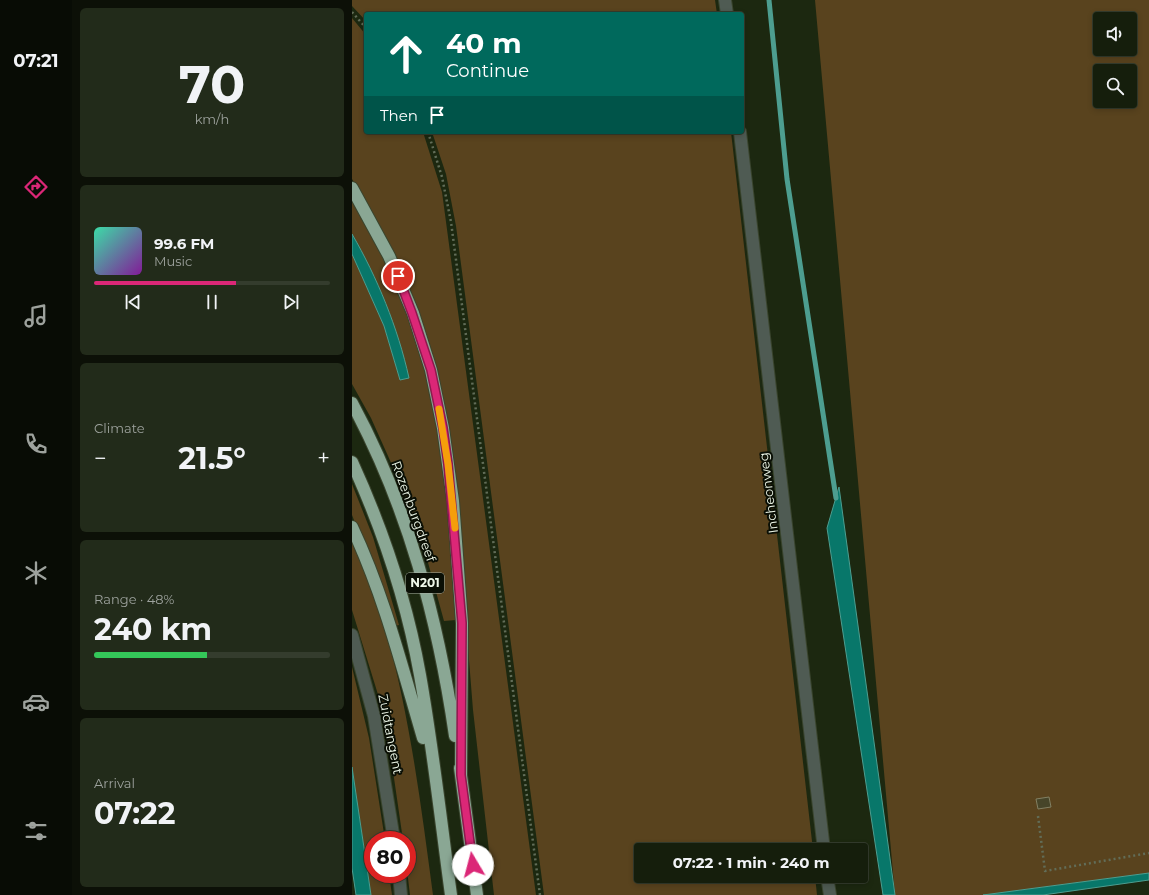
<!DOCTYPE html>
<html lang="en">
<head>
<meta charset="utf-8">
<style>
	:root { --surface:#151e0c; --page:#222b1a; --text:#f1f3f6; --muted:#9da29d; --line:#343c2d; --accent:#db2777 }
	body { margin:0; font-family:Montserrat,sans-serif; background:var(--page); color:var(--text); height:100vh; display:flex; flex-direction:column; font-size:15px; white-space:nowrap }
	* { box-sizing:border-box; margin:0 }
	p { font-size:13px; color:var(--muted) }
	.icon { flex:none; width:22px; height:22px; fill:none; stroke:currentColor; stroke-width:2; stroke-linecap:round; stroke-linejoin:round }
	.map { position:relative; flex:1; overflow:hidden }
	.drawer { display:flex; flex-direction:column; gap:8px; padding:8px; background:#0c1007; width:280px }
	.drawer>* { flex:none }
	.hud { position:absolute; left:12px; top:12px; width:380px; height:122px; border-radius:4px; box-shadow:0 2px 6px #0003,0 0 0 1px var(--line); background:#00695c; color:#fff; overflow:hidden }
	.fabs { position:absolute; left:741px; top:12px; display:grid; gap:8px }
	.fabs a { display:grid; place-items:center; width:44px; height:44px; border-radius:4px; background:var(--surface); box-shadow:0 2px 6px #0003,0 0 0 1px var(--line); font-size:20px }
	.speed { position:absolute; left:12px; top:831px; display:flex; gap:8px; font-size:20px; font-weight:700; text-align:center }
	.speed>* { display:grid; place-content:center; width:52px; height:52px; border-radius:50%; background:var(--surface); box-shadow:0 2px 6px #0003,0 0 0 1px var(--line); line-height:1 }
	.speed .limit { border:6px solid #d22; background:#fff; color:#111 }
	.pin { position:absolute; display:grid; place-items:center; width:34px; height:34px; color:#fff; margin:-17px; border:2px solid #fff; border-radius:50%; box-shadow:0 1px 4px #0007 }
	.me { position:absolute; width:44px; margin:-22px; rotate:352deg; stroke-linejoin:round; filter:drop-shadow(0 0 3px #0008) }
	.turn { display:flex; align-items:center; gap:14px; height:84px; padding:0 16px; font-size:18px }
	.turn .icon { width:52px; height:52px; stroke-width:2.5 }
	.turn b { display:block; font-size:28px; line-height:34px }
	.then { display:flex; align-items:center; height:38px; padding:0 16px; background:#0003; gap:8px; font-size:15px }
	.big { font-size:30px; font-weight:700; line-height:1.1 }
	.drawer .card { flex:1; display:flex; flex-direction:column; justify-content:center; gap:6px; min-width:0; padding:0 14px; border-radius:6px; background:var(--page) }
	.drawer .dial { align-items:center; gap:0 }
	.dial b { font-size:52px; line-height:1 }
	.song { display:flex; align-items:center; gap:12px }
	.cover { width:48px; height:48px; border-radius:6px; background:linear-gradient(135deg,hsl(160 70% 55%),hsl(290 70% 35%)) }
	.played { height:4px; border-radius:2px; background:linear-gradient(90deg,var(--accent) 60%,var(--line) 60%) }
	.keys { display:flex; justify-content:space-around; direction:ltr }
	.heat { display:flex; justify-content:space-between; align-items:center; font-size:22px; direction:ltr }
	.charge { height:6px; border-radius:3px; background:linear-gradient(90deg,#34c759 48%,var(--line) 0) }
	.trip { position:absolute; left:282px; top:843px; width:234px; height:40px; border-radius:4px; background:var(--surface); box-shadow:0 2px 6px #0003,0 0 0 1px var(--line); font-weight:700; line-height:40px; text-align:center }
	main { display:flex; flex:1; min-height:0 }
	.dock { display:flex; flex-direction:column; width:72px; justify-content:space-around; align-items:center; background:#080c05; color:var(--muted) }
	.dock .icon { width:28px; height:28px }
	.dock .active { color:var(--accent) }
	.dock b { font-size:18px; color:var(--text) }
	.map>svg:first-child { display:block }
	.green { fill:#59431e; fill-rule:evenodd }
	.water { fill:#08776a; stroke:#4d9e90 }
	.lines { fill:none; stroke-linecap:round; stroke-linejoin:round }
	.stream { stroke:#4d9e90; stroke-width:5 }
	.building { fill:#474529; stroke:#828063 }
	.minor-casing { stroke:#3a452e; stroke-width:14 }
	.highway-casing { stroke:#3a452e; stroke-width:14 }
	.path { stroke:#626d58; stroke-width:2.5; stroke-dasharray:2 3; stroke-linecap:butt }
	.minor { stroke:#4f5b53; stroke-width:12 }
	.highway { stroke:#8aa794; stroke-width:12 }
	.route-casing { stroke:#8e194d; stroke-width:10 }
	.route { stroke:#db2777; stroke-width:7 }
	.slow { stroke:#f59e0b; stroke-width:7 }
	.labels { text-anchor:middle; stroke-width:4; stroke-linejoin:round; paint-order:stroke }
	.shield { fill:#0a0f05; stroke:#aab2a5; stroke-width:1 }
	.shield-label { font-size:12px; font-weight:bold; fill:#eff8e9 }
	.street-label { font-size:13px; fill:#eff8e9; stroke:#0a0f05 }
</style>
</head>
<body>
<main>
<nav class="dock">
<b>07:21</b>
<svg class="icon active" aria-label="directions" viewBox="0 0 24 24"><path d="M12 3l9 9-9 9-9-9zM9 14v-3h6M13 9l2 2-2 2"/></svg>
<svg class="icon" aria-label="music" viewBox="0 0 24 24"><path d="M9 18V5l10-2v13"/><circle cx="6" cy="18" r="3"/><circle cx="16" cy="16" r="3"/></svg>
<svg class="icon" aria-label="phone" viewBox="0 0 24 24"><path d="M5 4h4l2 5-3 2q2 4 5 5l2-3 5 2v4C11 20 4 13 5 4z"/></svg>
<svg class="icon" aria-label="climate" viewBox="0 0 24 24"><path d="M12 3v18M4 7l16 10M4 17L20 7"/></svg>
<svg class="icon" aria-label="car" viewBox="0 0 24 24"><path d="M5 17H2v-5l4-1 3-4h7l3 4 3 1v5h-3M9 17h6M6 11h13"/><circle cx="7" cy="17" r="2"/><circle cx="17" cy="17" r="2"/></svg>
<svg class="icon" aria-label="filters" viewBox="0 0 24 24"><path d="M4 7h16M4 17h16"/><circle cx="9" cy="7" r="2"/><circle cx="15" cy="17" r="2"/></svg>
</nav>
<section class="drawer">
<div class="card dial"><b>70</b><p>km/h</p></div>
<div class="card">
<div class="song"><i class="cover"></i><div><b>99.6 FM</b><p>Music</p></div></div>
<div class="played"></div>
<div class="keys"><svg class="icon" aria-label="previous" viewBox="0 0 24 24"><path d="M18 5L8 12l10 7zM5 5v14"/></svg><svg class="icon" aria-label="pause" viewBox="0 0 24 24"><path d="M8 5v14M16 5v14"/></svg><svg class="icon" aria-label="next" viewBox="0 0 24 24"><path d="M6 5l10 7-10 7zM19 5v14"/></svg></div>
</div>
<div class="card"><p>Climate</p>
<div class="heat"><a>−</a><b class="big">21.5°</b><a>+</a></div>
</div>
<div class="card"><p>Range · 48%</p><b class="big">240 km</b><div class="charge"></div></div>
<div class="card"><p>Arrival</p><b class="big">07:22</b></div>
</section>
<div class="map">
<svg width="797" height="895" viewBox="0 0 797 895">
	<rect width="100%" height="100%" fill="#1c2810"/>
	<!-- green -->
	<path class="green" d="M 0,0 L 363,0 L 365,14 L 14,14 L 14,21 L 0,6 Z
		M 463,0 L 797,0 L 797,873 L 631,895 L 543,895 ZM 748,19 L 778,19 L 778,49 L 748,49 ZM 748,71 L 778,71 L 778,101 L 748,101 Z
		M 0,18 L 14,35 L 14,132 L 71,132 L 90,192 L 184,895 L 142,895 L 121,710 L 102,471 L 40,250 L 0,179 Z
		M 80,132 L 379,132 L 461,850 L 289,850 L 289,876 L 463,876 L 465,895 L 192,895 L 104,226 L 94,174 Z
		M 0,199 C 37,263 67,333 82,406 C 96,476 98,548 104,620 L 92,621 L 72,548 L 49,485 L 19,418 L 0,384 L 0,254 L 32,326 L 48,380 L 43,331 L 27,288 L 0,234 Z
		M 0,484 L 21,537 L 47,625 L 43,626 L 0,515 Z
		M 0,540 C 12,569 24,598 33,628 C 58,715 69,806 81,895 L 58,895 L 55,870 L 55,840 L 51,840 L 42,778 L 28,701 L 0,610 Z
		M 0,667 L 17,738 L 33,840 L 21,840 L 21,874 L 37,874 L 40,895 L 19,895 L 0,767 Z"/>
	<!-- water -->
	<path class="water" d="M 0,234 C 25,277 46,328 57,378 L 48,380 L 32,326 L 0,254 Z
		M 487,487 L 543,895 L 531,895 L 475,528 Z
		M 0,767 L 19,895 L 4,895 L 0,868 Z
		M 797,873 L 797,880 L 691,895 L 631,895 Z"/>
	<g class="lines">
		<!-- stream -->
		<path class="stream" d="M 417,0 L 435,179 L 484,498"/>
	</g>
	<!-- building -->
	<path class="building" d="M 697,797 L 699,807 L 686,809 L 684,799 Z"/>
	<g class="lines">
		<defs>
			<path id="minor" d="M 373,0 L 375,14
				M 388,132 L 472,850
				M 0,635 L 22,716 L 42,840
				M 47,874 L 49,895
				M 475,876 L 478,895"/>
			<path id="highway" d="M 0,188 L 37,256 L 61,313 L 79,370 L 91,428 L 101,501 L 110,623 L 109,775
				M 0,403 C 56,507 86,619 103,736
				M 0,462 C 31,530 55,602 68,675 C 81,748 89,822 99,895
				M 0,527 C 32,595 50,667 71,738
				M 108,768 L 125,895"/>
		</defs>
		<!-- minor casing -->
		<use href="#minor" class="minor-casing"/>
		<!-- highway casing -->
		<use href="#highway" class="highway-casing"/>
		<!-- path -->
		<path class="path" d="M 0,12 L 14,28
			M 76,132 L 90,177 L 99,222 L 188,895
			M 686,816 L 693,871 L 797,853"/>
		<!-- minor -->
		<use href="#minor" class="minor"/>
		<!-- highway -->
		<use href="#highway" class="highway"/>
	</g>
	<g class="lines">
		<defs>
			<path id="route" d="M 46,276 L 60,313 L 79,370 L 91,428 L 96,464 L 110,623 L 109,775 L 121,865"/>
		</defs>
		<!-- route casing -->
		<use href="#route" class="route-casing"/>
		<!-- route -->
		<use href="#route" class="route"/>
		<!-- slow -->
		<path class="slow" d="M 87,409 L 96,464 L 103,528"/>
	</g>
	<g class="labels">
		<!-- shield labels -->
		<rect class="shield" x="54" y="573" width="38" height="20" rx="3"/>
		<g class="shield-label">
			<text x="73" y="587">N201</text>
		</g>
		<!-- street labels -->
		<g class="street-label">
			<text transform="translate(416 493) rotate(-97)" y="5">Incheonweg</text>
			<text transform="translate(62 511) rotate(70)" y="5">Rozenburgdreef</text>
			<text transform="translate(39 734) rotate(79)" y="5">Zuidtangent</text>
		</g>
	</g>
</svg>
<div class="fabs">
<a><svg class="icon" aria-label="sound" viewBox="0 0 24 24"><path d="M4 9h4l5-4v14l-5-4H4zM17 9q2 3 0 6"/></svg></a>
<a><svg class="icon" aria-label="search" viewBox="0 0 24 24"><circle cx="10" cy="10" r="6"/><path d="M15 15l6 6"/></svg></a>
</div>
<div class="speed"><div class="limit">80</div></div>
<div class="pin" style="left:46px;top:276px;background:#d93025"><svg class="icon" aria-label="arrive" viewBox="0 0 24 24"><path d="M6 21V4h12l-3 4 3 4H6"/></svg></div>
<svg class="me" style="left:121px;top:865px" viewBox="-20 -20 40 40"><circle r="19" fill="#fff"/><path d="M0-13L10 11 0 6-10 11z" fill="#db2777"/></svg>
<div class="trip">07:22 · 1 min · 240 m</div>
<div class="hud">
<div class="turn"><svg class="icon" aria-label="ahead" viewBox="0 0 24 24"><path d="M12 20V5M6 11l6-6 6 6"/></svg><div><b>40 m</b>Continue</div></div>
<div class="then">Then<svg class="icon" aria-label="arrive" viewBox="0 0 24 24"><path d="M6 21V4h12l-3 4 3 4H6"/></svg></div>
</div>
</div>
</main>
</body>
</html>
